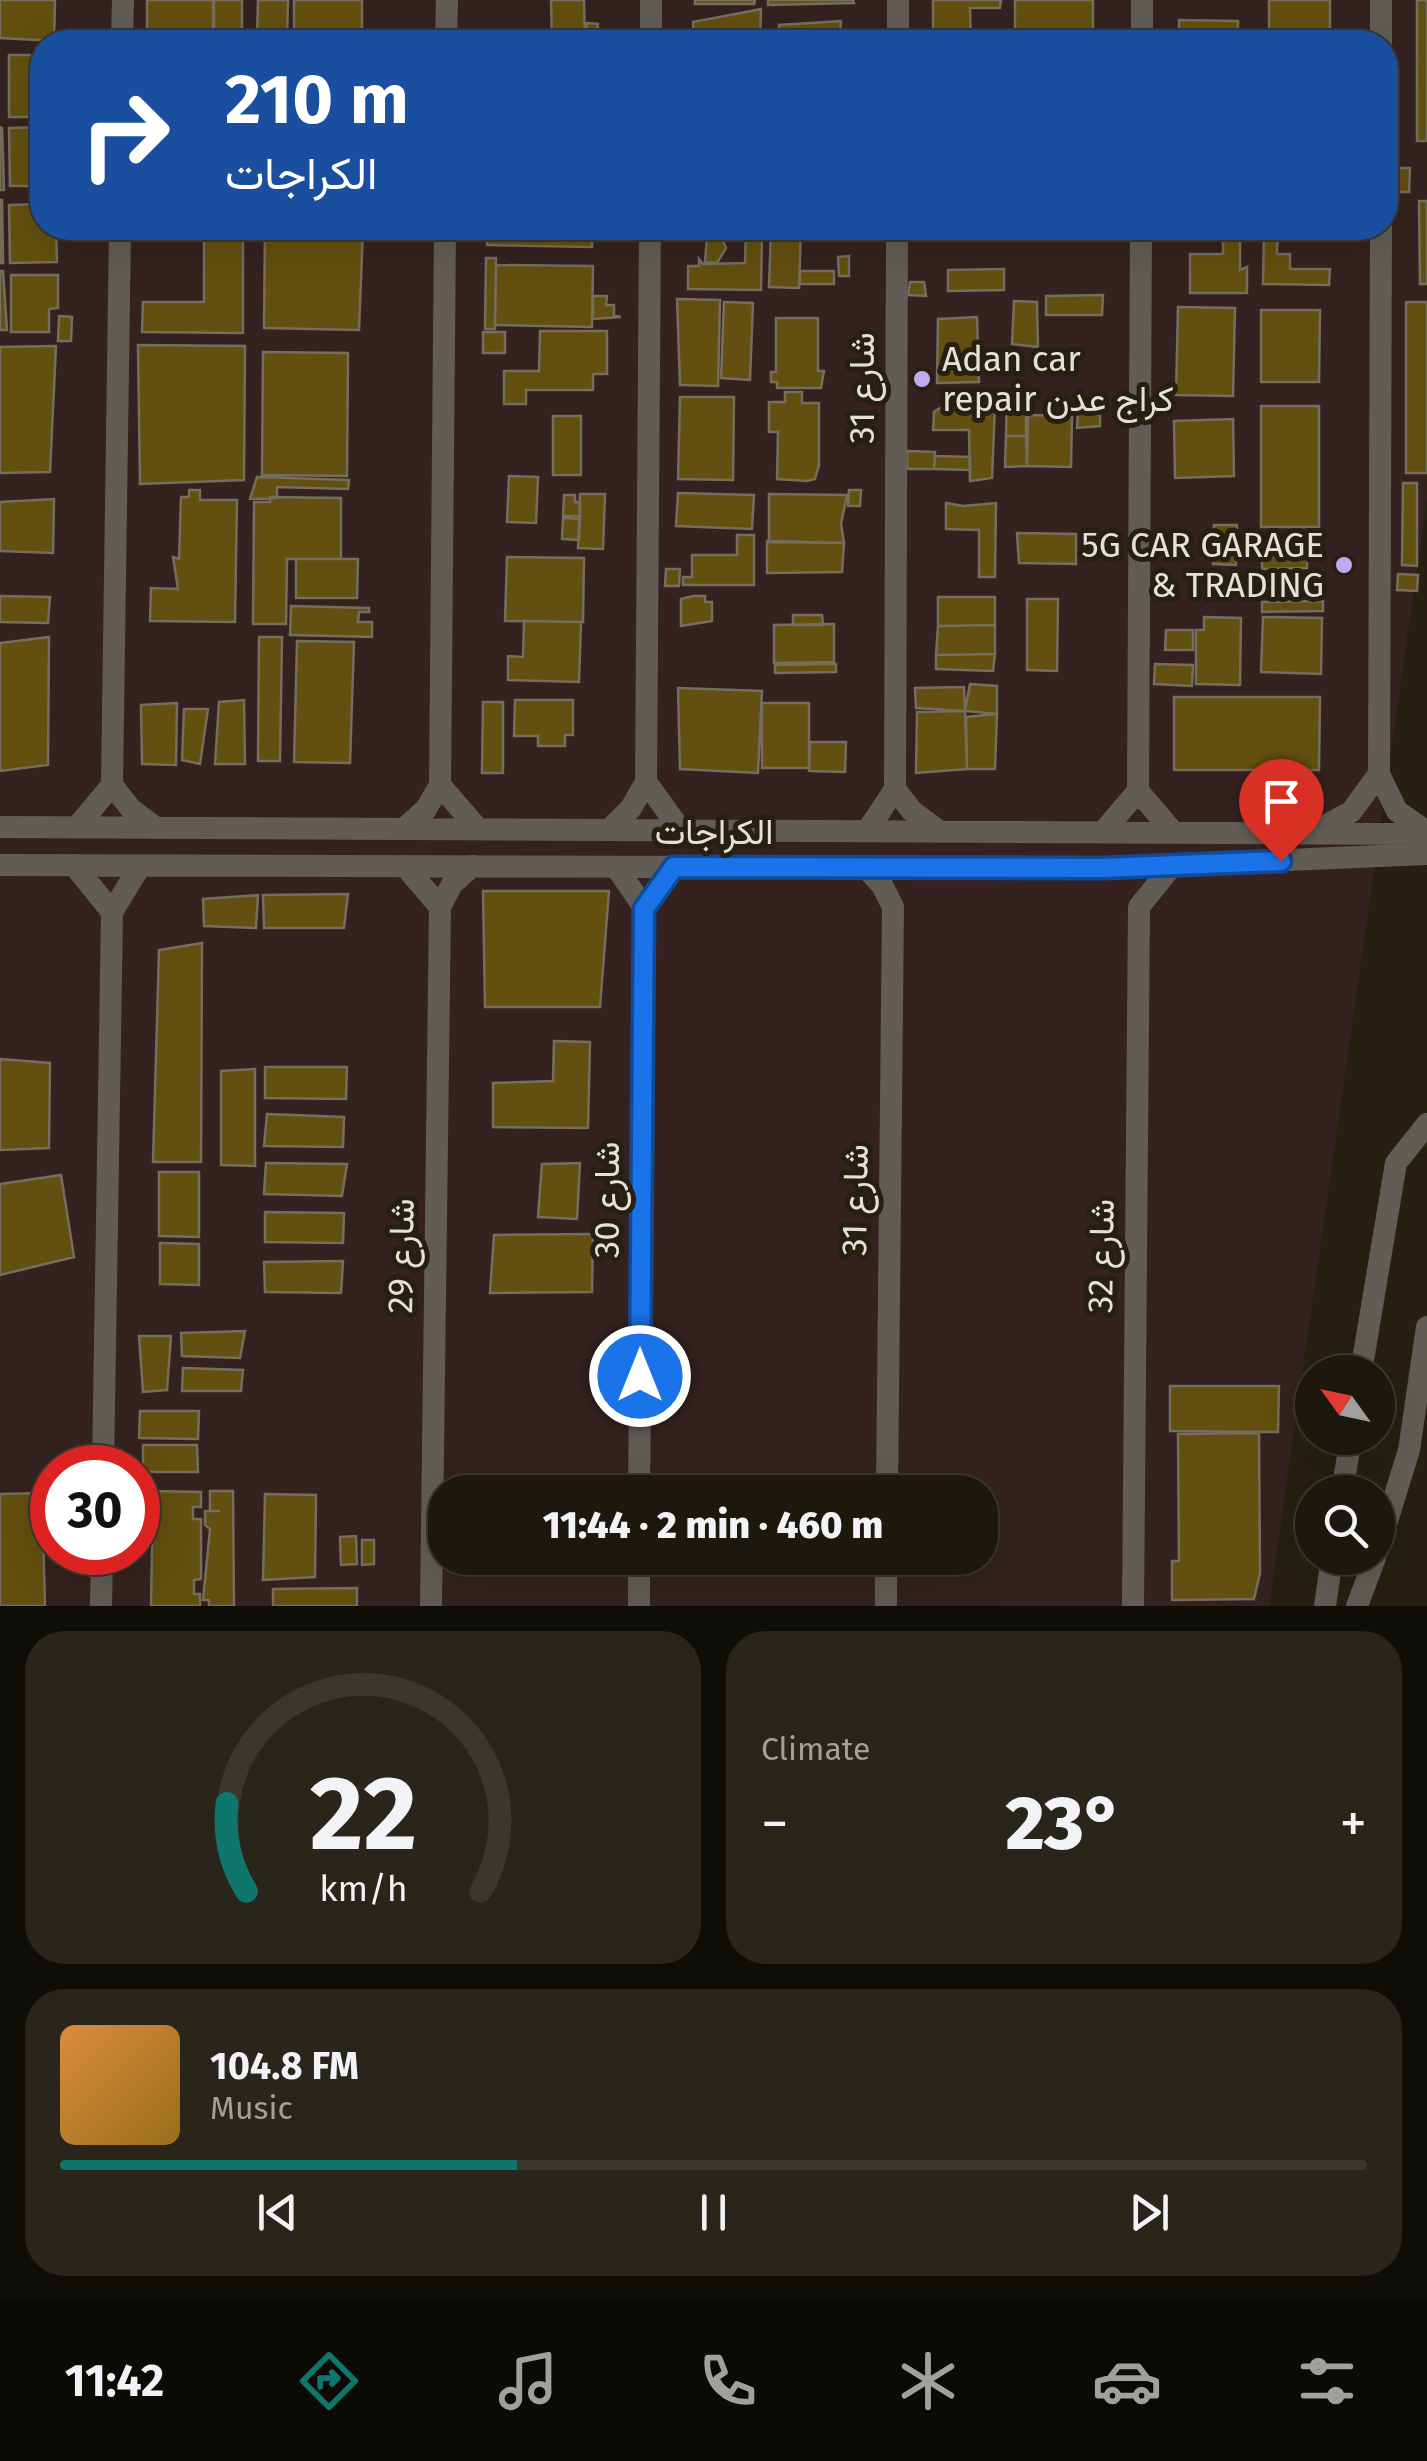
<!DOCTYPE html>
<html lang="en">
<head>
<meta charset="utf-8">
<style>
	:root { --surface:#1c180d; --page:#29251b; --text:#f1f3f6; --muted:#a0a09d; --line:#3a372e; --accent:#0f766e }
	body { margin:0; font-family:"Fira Sans",Vazirmatn,sans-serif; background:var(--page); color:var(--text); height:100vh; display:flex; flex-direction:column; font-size:38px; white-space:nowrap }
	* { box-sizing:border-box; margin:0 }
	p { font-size:32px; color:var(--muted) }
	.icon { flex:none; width:55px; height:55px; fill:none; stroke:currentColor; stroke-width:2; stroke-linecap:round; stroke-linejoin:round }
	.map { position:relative; height:1606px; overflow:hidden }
	.sheet { display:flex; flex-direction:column; gap:25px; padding:25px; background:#0f0d07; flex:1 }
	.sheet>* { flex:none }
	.guide { position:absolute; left:30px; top:30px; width:1368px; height:210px; border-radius:40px; box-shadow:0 10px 40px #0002,0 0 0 2px var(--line); background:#1a4fa0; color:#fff; overflow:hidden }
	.needle { width:65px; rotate:303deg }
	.controls { position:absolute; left:1295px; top:1355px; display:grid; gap:20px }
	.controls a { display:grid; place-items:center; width:100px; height:100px; border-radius:50%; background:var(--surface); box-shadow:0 10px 40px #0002,0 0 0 2px var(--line); font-size:50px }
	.speed { position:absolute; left:30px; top:1445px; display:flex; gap:20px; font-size:50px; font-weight:700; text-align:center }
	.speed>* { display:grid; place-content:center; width:130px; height:130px; border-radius:50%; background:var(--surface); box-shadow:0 10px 40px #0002,0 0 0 2px var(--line); line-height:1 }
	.speed .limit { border:15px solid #d22; background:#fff; color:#111 }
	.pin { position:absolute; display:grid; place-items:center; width:85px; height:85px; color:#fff; margin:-102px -42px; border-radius:50% 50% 50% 0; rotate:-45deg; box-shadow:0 0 10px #0007 }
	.pin .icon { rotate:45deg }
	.me { position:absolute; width:110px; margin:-55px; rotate:0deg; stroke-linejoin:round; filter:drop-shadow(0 0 8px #0008) }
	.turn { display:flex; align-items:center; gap:35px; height:210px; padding:0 30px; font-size:45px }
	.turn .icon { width:130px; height:130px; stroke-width:2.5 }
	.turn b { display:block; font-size:70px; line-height:85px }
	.big { font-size:75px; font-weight:800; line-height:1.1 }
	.sheet .card { flex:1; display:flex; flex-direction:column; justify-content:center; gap:15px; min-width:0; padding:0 35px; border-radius:40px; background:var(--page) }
	.sheet .dial { align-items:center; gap:0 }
	.dial svg { height:260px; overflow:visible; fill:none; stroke:var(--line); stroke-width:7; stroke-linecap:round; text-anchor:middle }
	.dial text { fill:var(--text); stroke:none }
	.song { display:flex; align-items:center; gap:30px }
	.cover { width:120px; height:120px; border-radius:15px; background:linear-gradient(135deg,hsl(30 70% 55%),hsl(40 70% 35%)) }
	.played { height:10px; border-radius:5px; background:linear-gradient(90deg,var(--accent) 35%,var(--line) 35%) }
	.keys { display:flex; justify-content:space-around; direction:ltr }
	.heat { display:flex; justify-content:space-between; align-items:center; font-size:55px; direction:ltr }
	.sheet .tiles { flex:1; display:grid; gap:25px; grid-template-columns:1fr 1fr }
	.card:last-child { grid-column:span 2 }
	.trip { position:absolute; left:428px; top:1475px; width:570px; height:100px; border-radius:40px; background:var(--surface); box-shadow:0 10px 40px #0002,0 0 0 2px var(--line); font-weight:800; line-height:100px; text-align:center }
	.menu { display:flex; height:160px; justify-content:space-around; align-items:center; background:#0b0a05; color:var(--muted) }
	.menu .icon { width:70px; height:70px }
	.menu .current { color:var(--accent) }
	.menu b { font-size:45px; color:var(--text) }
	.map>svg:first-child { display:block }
	.industrial { fill:#352220; fill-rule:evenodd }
	.building { fill:#634f0f; stroke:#756e5d; stroke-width:2.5 }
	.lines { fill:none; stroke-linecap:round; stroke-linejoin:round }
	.minor { stroke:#625c56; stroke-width:22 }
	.route-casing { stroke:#114b97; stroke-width:25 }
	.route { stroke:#1a73e8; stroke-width:18 }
	.poi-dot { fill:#c1a8f3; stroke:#252011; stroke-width:4 }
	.labels { text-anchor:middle; stroke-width:10; stroke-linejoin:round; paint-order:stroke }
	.poi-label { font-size:35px; fill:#e5e1d8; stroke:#252011; text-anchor:start }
	.street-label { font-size:35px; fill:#e5e1d8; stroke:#252011 }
</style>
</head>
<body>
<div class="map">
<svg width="1427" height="1606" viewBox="0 0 1427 1606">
	<rect width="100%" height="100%" fill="#252011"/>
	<!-- industrial -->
	<path class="industrial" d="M 0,0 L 1427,0 L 1427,499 L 1269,1606 L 0,1606 ZM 42,42 L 1385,42 L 1385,228 L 42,228 ZM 52,1468 L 138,1468 L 138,1552 L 52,1552 ZM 445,1492 L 980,1492 L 980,1558 L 445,1558 Z"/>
	<!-- building -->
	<path class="building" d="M 0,0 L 55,0 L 54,41 L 0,38 Z
		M 147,0 L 213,0 L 213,40 L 147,40 Z
		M 214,0 L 242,0 L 242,38 L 214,38 Z
		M 258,0 L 288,0 L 287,40 L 257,40 Z
		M 294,0 L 362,0 L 362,42 L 294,41 Z
		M 551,0 L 584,0 L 585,42 L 552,42 Z
		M 695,0 L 755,0 L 754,4 L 695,4 Z
		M 768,0 L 853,0 L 854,3 L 768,5 Z
		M 933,0 L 1001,0 L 1000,8 L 970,8 L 971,42 L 933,42 Z
		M 1015,0 L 1093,0 L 1093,42 L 1015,42 Z
		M 1269,0 L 1330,0 L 1330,42 L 1269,42 Z
		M 1417,0 L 1427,0 L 1427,141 L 1417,141 Z
		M 761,9 L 760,42 L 694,42 L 693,22 Z
		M 1179,20 L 1238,21 L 1238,42 L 1179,40 Z
		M 841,21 L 840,36 L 779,42 L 779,25 Z
		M 587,23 L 598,24 L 597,42 L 586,42 Z
		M 9,55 L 42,55 L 42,117 L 9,117 Z
		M 0,127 L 2,128 L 4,190 L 0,190 Z
		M 42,127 L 42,186 L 10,186 L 9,128 Z
		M 1398,168 L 1410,168 L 1409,192 L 1397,192 Z
		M 0,200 L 2,200 L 3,263 L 0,263 Z
		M 1419,201 L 1427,201 L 1427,284 L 1420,284 Z
		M 42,204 L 42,228 L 56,228 L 57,262 L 10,263 L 9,205 Z
		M 155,228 L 243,228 L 243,333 L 142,332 L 143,302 L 204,302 L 204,233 L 155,232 Z
		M 265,228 L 363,228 L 359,330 L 264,328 Z
		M 487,228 L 592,228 L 592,247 L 487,245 Z
		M 746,228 L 762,228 L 761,290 L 688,289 L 688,266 L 699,266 L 699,259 L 703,264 L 745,263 Z
		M 771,228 L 801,228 L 799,288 L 769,287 Z
		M 1223,228 L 1240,228 L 1240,270 L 1247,267 L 1247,293 L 1190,293 L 1190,254 L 1223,254 Z
		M 1264,228 L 1278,228 L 1277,254 L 1290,254 L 1290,269 L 1330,269 L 1329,285 L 1263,284 Z
		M 707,238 L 722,239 L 726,248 L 717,263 L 705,262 Z
		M 849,256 L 849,276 L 839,276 L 838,257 Z
		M 486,258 L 496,258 L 495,329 L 485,329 Z
		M 496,265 L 593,266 L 592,327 L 495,325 Z
		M 1004,269 L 1004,290 L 948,291 L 948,270 Z
		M 0,271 L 3,271 L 7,330 L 0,330 Z
		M 800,271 L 834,271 L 834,284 L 800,284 Z
		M 11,275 L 58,275 L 58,308 L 49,309 L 49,332 L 11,332 Z
		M 910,282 L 924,282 L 926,296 L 908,295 Z
		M 1103,295 L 1102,315 L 1046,315 L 1046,296 Z
		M 593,296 L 607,296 L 606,305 L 614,305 L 614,315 L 621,317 L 593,319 Z
		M 677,299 L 720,300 L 718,386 L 680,385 Z
		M 1014,301 L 1037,302 L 1038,347 L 1012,344 Z
		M 724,302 L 753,303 L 750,380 L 721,378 Z
		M 1406,302 L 1427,302 L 1427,473 L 1406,473 Z
		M 1178,307 L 1235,308 L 1233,396 L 1176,395 Z
		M 1261,310 L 1320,310 L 1319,382 L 1261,382 Z
		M 59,316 L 72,317 L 71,341 L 58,341 Z
		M 977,317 L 979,382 L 937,383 L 938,319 Z
		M 776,318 L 818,318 L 818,371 L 824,371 L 821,388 L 777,388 L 777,382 L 771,382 L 771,372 L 776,372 Z
		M 540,331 L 607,331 L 607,374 L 593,374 L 593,390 L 526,390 L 526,404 L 504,404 L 504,371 L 539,371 Z
		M 483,332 L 505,332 L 505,353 L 483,353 Z
		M 138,345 L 245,346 L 244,480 L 140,484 Z
		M 56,346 L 50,472 L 0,473 L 0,347 Z
		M 263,352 L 348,353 L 347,476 L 262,475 Z
		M 785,392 L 802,392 L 802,403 L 819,403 L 819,465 L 815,479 L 807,481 L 777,479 L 778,432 L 769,432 L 769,402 L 785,402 Z
		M 1007,394 L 1026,394 L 1026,436 L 1006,436 Z
		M 680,397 L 734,397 L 733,480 L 678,479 Z
		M 943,406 L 995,406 L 992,478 L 970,481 L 969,430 L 933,430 L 934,412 Z
		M 1261,406 L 1319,406 L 1319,527 L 1261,527 Z
		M 1078,413 L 1100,415 L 1100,426 L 1077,428 Z
		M 1028,415 L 1072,416 L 1071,467 L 1027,466 Z
		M 553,416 L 581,416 L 581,475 L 553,475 Z
		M 1233,419 L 1234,476 L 1175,478 L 1174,421 Z
		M 1006,436 L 1026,436 L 1027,466 L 1005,467 Z
		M 907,451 L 935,452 L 934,469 L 907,469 Z
		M 935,456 L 970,457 L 970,470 L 934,469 Z
		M 509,476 L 538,477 L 536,523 L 507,522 Z
		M 257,477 L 349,480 L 348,489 L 277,487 L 277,498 L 250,499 Z
		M 1403,483 L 1417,483 L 1417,566 L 1402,565 Z
		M 189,490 L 200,490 L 200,500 L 237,500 L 235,622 L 150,621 L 151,588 L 178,589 L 173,557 L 179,559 L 181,497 L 189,497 Z
		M 849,490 L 861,490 L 860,506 L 848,506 Z
		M 678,493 L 754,495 L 752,529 L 676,526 Z
		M 580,494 L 605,494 L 603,549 L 578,548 Z
		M 769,494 L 847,495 L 841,524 L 844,543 L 769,542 Z
		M 564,495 L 575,495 L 575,502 L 580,502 L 580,516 L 563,516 Z
		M 270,497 L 341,498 L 341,559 L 287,559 L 286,624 L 253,624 L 254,502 L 270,502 Z
		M 54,499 L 53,553 L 0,551 L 0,502 Z
		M 946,503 L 963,506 L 996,503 L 995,577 L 979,577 L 979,530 L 946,529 Z
		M 563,518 L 580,519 L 579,540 L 562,539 Z
		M 1214,525 L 1237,525 L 1236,565 L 1213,564 Z
		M 1017,533 L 1076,534 L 1076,564 L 1019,563 Z
		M 737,535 L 754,535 L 754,585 L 683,585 L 683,577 L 692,577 L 692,555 L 737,555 Z
		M 1262,539 L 1307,539 L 1307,568 L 1262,569 Z
		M 767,541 L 844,543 L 842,572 L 767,573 Z
		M 507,557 L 584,558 L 583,622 L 505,621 Z
		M 296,559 L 358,559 L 357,598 L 296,598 Z
		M 666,569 L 680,569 L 679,586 L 665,586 Z
		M 1398,574 L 1418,575 L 1417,591 L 1397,590 Z
		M 0,596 L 50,597 L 48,623 L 0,622 Z
		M 693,596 L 705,596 L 705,602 L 712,602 L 712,621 L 681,626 L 681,599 Z
		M 938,597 L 995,597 L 995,625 L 938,626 Z
		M 1027,599 L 1058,599 L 1057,671 L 1027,670 Z
		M 1323,601 L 1323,611 L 1262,612 L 1262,602 Z
		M 291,606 L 369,608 L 369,612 L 359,612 L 358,622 L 372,622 L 372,637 L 290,635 Z
		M 793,615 L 822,615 L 823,625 L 793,625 Z
		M 1204,617 L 1241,618 L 1240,685 L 1196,684 L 1196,630 L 1204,630 Z
		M 1263,617 L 1322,618 L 1321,674 L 1261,672 Z
		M 524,621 L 581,622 L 579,682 L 508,680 L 508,656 L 523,657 Z
		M 834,624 L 834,662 L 774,663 L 774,625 Z
		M 995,625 L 995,654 L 936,655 L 938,626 Z
		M 1166,630 L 1193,630 L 1193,650 L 1165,650 Z
		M 49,637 L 48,765 L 0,771 L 0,643 Z
		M 259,637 L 282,637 L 280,761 L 258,761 Z
		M 297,641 L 354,642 L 350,763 L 294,762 Z
		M 995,654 L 993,671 L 936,669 L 936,655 Z
		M 836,664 L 836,672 L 775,673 L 775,665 Z
		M 1155,664 L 1193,665 L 1192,686 L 1154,684 Z
		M 970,684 L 997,686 L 997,714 L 965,711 Z
		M 964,687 L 965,711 L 916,708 L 915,688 Z
		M 678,688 L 762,691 L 758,773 L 680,769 Z
		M 1174,697 L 1320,697 L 1319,770 L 1174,770 Z
		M 244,700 L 245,764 L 215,764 L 219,702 Z
		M 515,700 L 573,700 L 573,735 L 565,735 L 565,746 L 538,746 L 538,736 L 514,736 Z
		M 483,702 L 503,702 L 503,773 L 482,773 Z
		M 177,703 L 176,765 L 142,764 L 141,705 Z
		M 762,703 L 809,703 L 809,768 L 762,768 Z
		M 184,709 L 208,709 L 200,764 L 182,760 Z
		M 965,711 L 967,769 L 916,773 L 917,712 Z
		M 997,714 L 995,769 L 967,769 L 966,717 Z
		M 810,742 L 846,742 L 845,772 L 809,771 Z
		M 483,891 L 609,891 L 600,1007 L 485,1007 Z
		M 348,894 L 344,928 L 264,928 L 263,895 Z
		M 258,895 L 256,928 L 204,926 L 203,899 Z
		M 202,943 L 201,1162 L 153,1162 L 159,950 Z
		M 554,1041 L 590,1042 L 588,1128 L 493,1127 L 493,1083 L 553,1081 Z
		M 0,1059 L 50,1063 L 49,1148 L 0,1150 Z
		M 265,1067 L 347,1067 L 346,1099 L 265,1098 Z
		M 255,1069 L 255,1166 L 221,1165 L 221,1071 Z
		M 267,1114 L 344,1117 L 343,1147 L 264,1146 Z
		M 266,1163 L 347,1164 L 342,1196 L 264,1194 Z
		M 580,1163 L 577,1219 L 538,1217 L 542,1164 Z
		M 159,1172 L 199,1172 L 199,1237 L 159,1236 Z
		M 61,1175 L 74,1257 L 0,1275 L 0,1184 Z
		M 265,1212 L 344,1213 L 343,1243 L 265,1242 Z
		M 593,1234 L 592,1292 L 490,1293 L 494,1235 Z
		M 160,1243 L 199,1244 L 199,1285 L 160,1284 Z
		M 343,1261 L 341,1293 L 265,1292 L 264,1262 Z
		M 245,1331 L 240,1358 L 182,1356 L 181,1333 Z
		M 139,1336 L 171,1336 L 167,1390 L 143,1392 Z
		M 183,1368 L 243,1370 L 241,1391 L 182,1391 Z
		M 1170,1386 L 1279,1386 L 1278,1432 L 1170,1431 Z
		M 140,1411 L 199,1411 L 198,1439 L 139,1438 Z
		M 1259,1433 L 1260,1573 L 1254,1599 L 1172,1600 L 1172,1561 L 1179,1561 L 1178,1434 Z
		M 143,1445 L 197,1445 L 198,1472 L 143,1472 Z
		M 153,1491 L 201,1492 L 201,1507 L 193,1507 L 193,1519 L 201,1519 L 201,1579 L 194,1580 L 194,1594 L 200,1594 L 200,1606 L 151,1606 Z
		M 210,1491 L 233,1491 L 234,1606 L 209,1606 L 209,1600 L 203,1600 L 210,1529 L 205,1525 L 205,1511 L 220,1511 L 210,1511 Z
		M 42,1493 L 45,1606 L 0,1606 L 0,1494 Z
		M 265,1494 L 316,1495 L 315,1577 L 263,1580 Z
		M 356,1536 L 357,1564 L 341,1565 L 340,1537 Z
		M 362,1540 L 374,1540 L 374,1564 L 362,1565 Z
		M 357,1588 L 357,1606 L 273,1606 L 273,1589 Z"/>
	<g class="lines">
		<!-- minor -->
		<path class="minor" d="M 122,42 L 123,0
			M 446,42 L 447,0
			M 651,42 L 651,0
			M 898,42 L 898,0
			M 1142,42 L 1142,0
			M 1381,42 L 1381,0
			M 1381,228 L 1379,774 L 1397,811 L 1427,832
			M 646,782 L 680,829
			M 112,785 L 131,809 L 155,827
			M 440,785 L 478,829
			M 895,789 L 912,811 L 936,829
			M 1138,791 L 1173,832
			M 0,827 L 1427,834
			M 77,827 L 112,785 L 120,228
			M 405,828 L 426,809 L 440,785 L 445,228
			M 610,829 L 631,808 L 646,782 L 650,228
			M 1317,830 L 1351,812 L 1379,774
			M 867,831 L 895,789 L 897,228
			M 1103,832 L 1138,791 L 1141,228
			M 0,865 L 1103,868 L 1427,854
			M 74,865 L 112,912
			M 405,866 L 440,907
			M 616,867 L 645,909
			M 865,867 L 882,885 L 893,907 L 887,1492
			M 1361,1372 L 1396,1163 L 1427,1124
			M 103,1468 L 112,912 L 140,866
			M 639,1492 L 645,909 L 674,867
			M 1342,1492 L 1351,1438
			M 1378,1550 L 1409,1450 L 1427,1327
			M 101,1606 L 102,1552
			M 431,1606 L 440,907 L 452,884 L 472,866
			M 639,1606 L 639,1558
			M 886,1606 L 886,1558
			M 1133,1606 L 1139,907 L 1171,867
			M 1325,1606 L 1332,1558
			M 1357,1606 L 1375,1558"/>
	</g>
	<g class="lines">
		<defs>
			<path id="route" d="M 640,1376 L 644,909 L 674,867 L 1103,868 L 1281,861"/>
		</defs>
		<!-- route casing -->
		<use href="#route" class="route-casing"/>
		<!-- route -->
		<use href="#route" class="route"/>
	</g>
	<!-- markers -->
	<g class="poi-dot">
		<circle cx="922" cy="379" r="10"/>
		<circle cx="1344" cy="565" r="10"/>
	</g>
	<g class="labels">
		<!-- poi labels -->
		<g class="poi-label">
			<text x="942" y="371">Adan car<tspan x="942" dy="40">repair كراج عدن</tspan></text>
			<text x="1324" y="557" text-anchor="end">5G CAR GARAGE<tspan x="1324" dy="40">&amp; TRADING</tspan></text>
		</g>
		<!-- street labels -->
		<g class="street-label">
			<text transform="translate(862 388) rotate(-90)" y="12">شارع 31</text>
			<text x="714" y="844">الكراجات</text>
			<text transform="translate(607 1200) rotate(-90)" y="12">شارع 30</text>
			<text transform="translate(855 1200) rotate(-89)" y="12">شارع 31</text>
			<text transform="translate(401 1256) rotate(-89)" y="12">شارع 29</text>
			<text transform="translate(1101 1256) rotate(-89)" y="12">شارع 32</text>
		</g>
	</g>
</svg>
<div class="controls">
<a><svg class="needle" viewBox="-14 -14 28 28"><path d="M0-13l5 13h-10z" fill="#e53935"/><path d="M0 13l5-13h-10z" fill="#a0a09d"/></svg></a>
<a><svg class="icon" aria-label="search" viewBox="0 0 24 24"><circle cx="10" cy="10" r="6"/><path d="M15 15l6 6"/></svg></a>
</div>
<div class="speed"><div class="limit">30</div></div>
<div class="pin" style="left:1281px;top:861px;background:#d93025"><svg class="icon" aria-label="arrive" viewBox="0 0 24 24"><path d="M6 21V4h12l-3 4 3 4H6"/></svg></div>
<svg class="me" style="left:640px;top:1376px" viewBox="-20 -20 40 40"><circle r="17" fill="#1a73e8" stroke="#fff" stroke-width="3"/><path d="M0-11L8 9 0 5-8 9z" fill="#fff"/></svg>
<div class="trip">11:44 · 2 min · 460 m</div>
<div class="guide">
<div class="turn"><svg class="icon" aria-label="right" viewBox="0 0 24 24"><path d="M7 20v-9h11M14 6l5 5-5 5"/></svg><div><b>210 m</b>الكراجات</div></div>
</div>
</div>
<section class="sheet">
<div class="tiles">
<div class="card dial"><svg viewBox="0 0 100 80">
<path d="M14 69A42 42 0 1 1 86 69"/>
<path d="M14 69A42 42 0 0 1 8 42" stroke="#0f766e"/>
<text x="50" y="56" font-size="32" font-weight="700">22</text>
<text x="50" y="72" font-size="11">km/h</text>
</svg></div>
<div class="card"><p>Climate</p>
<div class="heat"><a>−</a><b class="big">23°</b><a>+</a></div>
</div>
<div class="card">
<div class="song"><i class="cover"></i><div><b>104.8 FM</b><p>Music</p></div></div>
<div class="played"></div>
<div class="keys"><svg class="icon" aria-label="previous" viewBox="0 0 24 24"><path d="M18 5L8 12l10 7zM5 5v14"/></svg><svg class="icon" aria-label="pause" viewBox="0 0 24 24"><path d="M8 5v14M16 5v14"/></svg><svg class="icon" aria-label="next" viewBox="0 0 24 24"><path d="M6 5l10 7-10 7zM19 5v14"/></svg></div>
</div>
</div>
</section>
<nav class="menu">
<b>11:42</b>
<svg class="icon current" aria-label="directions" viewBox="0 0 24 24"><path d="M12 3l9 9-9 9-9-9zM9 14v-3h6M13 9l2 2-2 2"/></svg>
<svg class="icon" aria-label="music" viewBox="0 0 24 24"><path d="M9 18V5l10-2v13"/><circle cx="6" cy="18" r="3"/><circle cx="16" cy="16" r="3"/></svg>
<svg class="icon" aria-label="phone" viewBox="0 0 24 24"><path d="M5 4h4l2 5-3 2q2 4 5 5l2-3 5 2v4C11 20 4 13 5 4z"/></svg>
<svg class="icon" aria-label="climate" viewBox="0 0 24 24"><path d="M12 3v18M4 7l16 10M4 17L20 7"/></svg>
<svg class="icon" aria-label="car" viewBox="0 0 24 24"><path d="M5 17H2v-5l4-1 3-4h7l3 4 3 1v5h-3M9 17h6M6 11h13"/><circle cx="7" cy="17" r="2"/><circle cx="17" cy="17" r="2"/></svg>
<svg class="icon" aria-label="filters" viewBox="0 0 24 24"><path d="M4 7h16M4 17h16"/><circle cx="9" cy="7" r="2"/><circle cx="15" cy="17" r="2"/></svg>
</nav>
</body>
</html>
